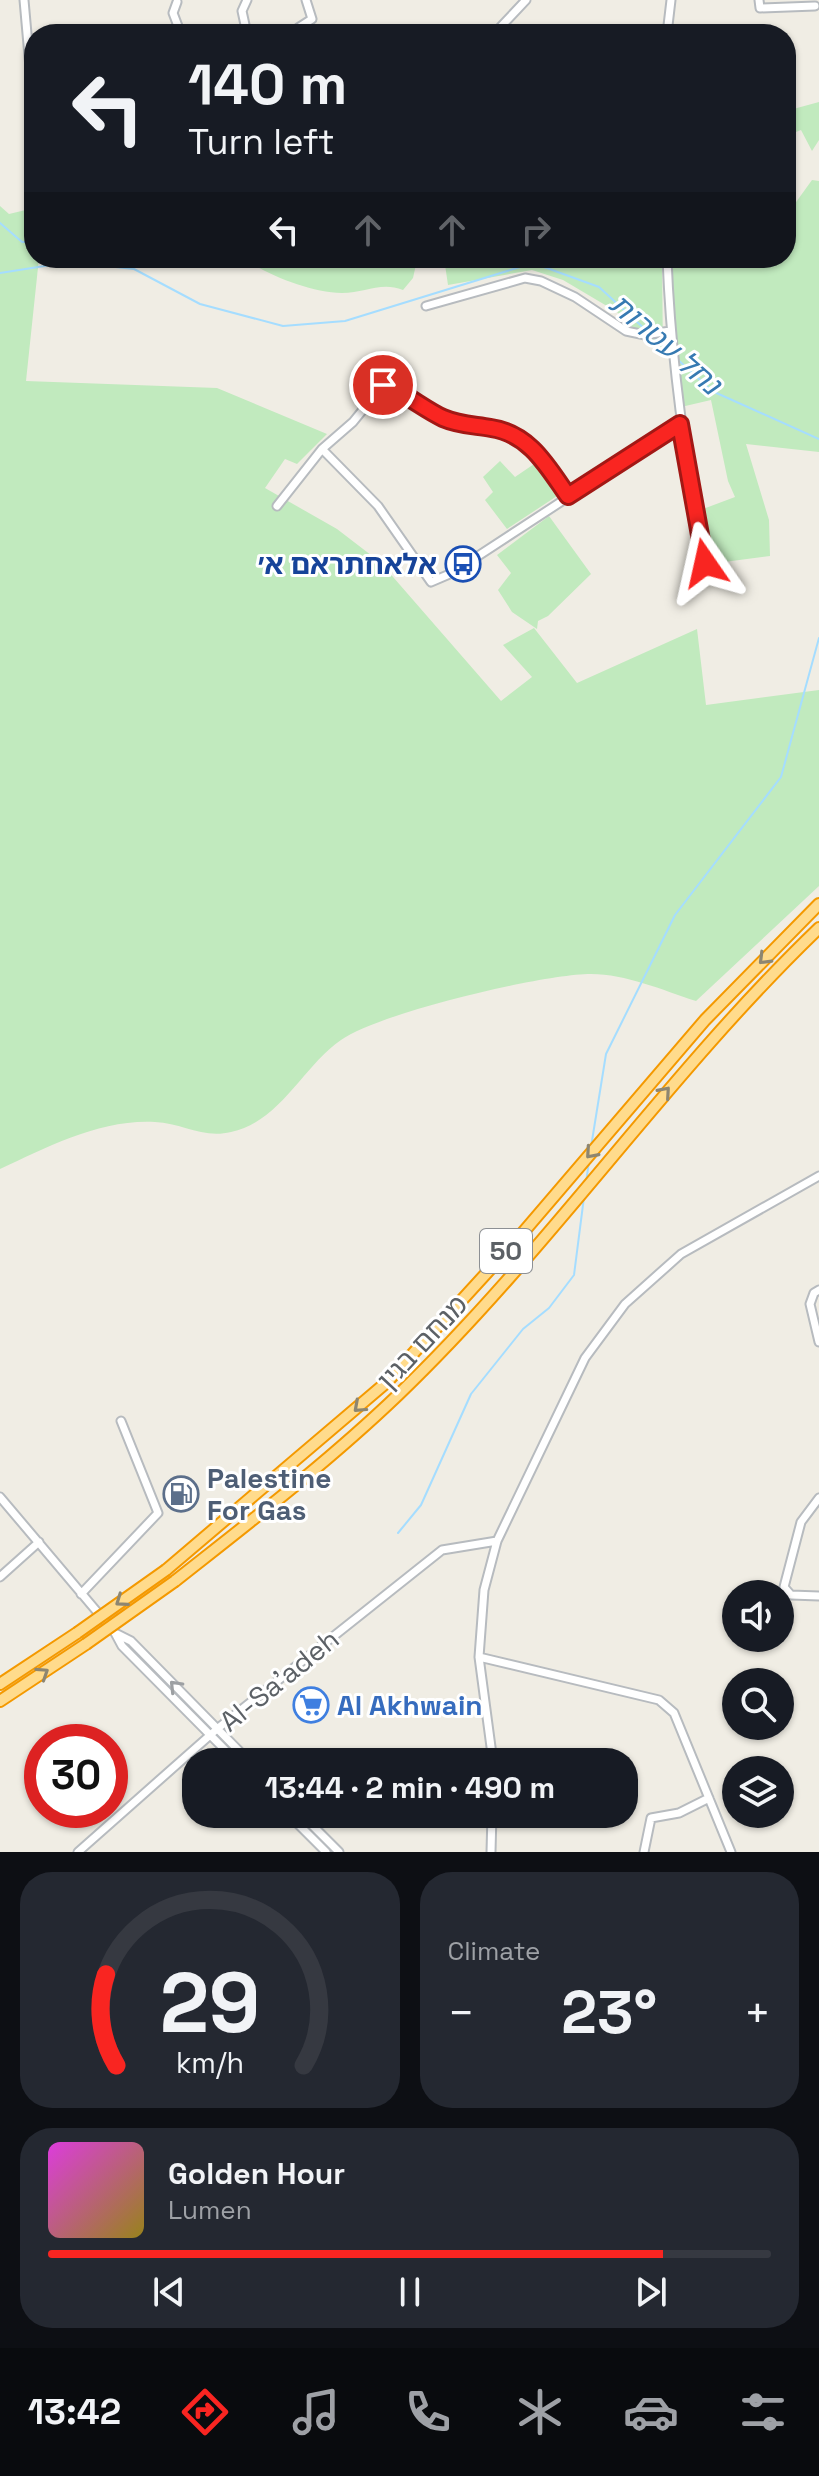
<!DOCTYPE html>
<html lang="en">
<head>
<meta charset="utf-8">
<style>
	:root { --surface:#171b24; --page:#242831; --text:#f1f3f6; --muted:#9ea1a6; --line:#363941; --accent:#f92521 }
	body { margin:0; font-family:"Space Grotesk","Noto Sans Hebrew",sans-serif; background:var(--page); color:var(--text); height:100vh; display:flex; flex-direction:column; font-size:30px; white-space:nowrap }
	* { box-sizing:border-box; margin:0 }
	p { font-size:26px; color:var(--muted) }
	.icon { flex:none; width:44px; height:44px; fill:none; stroke:currentColor; stroke-width:2; stroke-linecap:round; stroke-linejoin:round }
	.map { position:relative; height:1852px; overflow:hidden }
	.details { display:flex; flex-direction:column; gap:20px; padding:20px; background:#0d0f14; flex:1 }
	.details>* { flex:none }
	.top-card { position:absolute; left:24px; top:24px; width:772px; height:244px; border-radius:32px; box-shadow:0 2px 6px #0004; background:#171b24; color:var(--text); overflow:hidden }
	.controls { position:absolute; left:722px; top:1580px; display:grid; gap:16px }
	.controls a { display:grid; place-items:center; width:72px; height:72px; border-radius:50%; background:var(--surface); box-shadow:0 2px 6px #0004; font-size:40px }
	.speed { position:absolute; left:24px; top:1724px; display:flex; gap:16px; font-size:40px; font-weight:700; text-align:center }
	.speed>* { display:grid; place-content:center; width:104px; height:104px; border-radius:50%; background:var(--surface); box-shadow:0 2px 6px #0004; line-height:1 }
	.speed .limit { border:12px solid #d22; background:#fff; color:#111 }
	.pin { position:absolute; display:grid; place-items:center; width:68px; height:68px; color:#fff; margin:-34px; border:4px solid #fff; border-radius:50%; box-shadow:0 2px 8px #0007 }
	.me { position:absolute; width:88px; margin:-44px; rotate:349deg; stroke-linejoin:round; filter:drop-shadow(0 0 6px #0008) }
	.turn { display:flex; align-items:center; gap:28px; height:168px; padding:0 32px; font-size:36px }
	.turn .icon { width:104px; height:104px; stroke-width:2.5 }
	.turn b { display:block; font-size:56px; line-height:68px }
	.lanes { display:flex; align-items:center; height:76px; padding:0 32px; background:#0003; justify-content:center; gap:40px; direction:ltr }
	.lanes .off { opacity:.35 }
	.big { font-size:60px; font-weight:700; line-height:1.1 }
	.details .widget { flex:1; display:flex; flex-direction:column; justify-content:center; gap:12px; min-width:0; padding:0 28px; border-radius:32px; background:var(--page) }
	.details .dial { align-items:center; gap:0 }
	.dial svg { height:208px; overflow:visible; fill:none; stroke:var(--line); stroke-width:7; stroke-linecap:round; text-anchor:middle }
	.dial text { fill:var(--text); stroke:none }
	.song { display:flex; align-items:center; gap:24px }
	.cover { width:96px; height:96px; border-radius:12px; background:linear-gradient(135deg,hsl(300 70% 55%),hsl(50 70% 35%)) }
	.played { height:8px; border-radius:4px; background:linear-gradient(90deg,var(--accent) 85%,var(--line) 85%) }
	.keys { display:flex; justify-content:space-around; direction:ltr }
	.heat { display:flex; justify-content:space-between; align-items:center; font-size:44px; direction:ltr }
	.details .tiles { flex:1; display:grid; gap:20px; grid-template-columns:1fr 1fr }
	.widget:last-child { grid-column:span 2 }
	.trip { position:absolute; left:182px; top:1748px; width:456px; height:80px; border-radius:32px; background:var(--surface); box-shadow:0 2px 6px #0004; font-weight:700; line-height:80px; text-align:center }
	.tab-bar { display:flex; height:128px; justify-content:space-around; align-items:center; background:#090b0e; color:var(--muted) }
	.tab-bar .icon { width:56px; height:56px }
	.tab-bar .selected { color:var(--accent) }
	.tab-bar b { font-size:36px; color:var(--text) }
	.map>svg:first-child { display:block }
	.green { fill:#c1eabe }
	.lines { fill:none; stroke-linecap:round; stroke-linejoin:round }
	.stream { stroke:#a5ddff; stroke-width:2 }
	.minor-casing { stroke:#b7bbbf; stroke-width:11 }
	.highway-casing { stroke:#f49900; stroke-width:14 }
	.minor { stroke:#fff; stroke-width:7 }
	.highway { stroke:#ffdb8c; stroke-width:10 }
	.highway-bridge-casing { stroke:#f49900; stroke-width:14; stroke-linecap:butt }
	.highway-bridge { stroke:#ffdb8c; stroke-width:10 }
	.oneway { stroke:#8d8671 }
	.oneway2 { stroke:#9da0a3 }
	.route-casing { stroke:#a21815; stroke-width:20 }
	.route { stroke:#f92521; stroke-width:14 }
	.labels { text-anchor:middle; stroke-width:6; stroke-linejoin:round; paint-order:stroke }
	.shield { fill:#fff; stroke:#8d9094; stroke-width:2 }
	.shield-label { font-size:26px; font-weight:bold; fill:#5c6166 }
	.transit-label { font-size:28px; font-weight:bold; fill:#164399; stroke:#fff; text-anchor:end }
	.street-label { font-size:28px; fill:#5c6166; stroke:#fff }
	.service-label { font-size:28px; font-weight:bold; fill:#4e5e75; stroke:#fff; text-anchor:start }
	.shop-label { font-size:28px; font-weight:bold; fill:#366cbe; stroke:#fff; text-anchor:start }
	.water-label { font-size:30px; font-style:italic; fill:#367ab2; stroke:#fff }
</style>
</head>
<body>
<div class="map">
<svg width="819" height="1852" viewBox="0 0 819 1852">
	<rect width="100%" height="100%" fill="#f0ede4"/>
	<!-- green -->
	<path class="green" d="M 819,102 L 819,140 L 812,151 L 801,130 L 786,136 L 786,111 Z
		M 812,180 L 819,181 L 819,452 L 746,444 L 769,520 L 770,556 L 709,564 L 703,509 L 735,497 L 728,481 L 711,400 L 681,407 L 676,368 L 672,258 L 786,258 L 786,216 Z
		M 0,206 L 9,214 L 34,208 L 34,258 L 39,258 L 26,381 L 217,388 L 327,434 L 297,464 L 285,459 L 265,488 L 337,529 L 380,562 L 501,701 L 532,677 L 503,645 L 534,628 L 577,683 L 697,629 L 706,705 L 819,690 L 819,886 L 696,1001 C 662,990 626,974 591,974 C 542,974 379,1013 341,1040 C 303,1066 280,1122 231,1132 C 203,1139 182,1123 155,1122 C 100,1119 48,1147 0,1169 Z
		M 243,258 L 317,258 L 318,263 L 336,268 L 340,258 L 417,260 L 413,278 L 403,290 C 381,281 365,293 342,293 C 310,292 269,276 243,258 Z
		M 444,258 L 662,258 L 663,357 L 617,312 L 563,280 L 532,270 L 448,285 Z
		M 500,461 L 515,477 L 537,462 L 560,494 L 507,529 L 485,500 L 493,492 L 483,477 Z
		M 549,516 L 591,574 L 548,616 L 538,621 L 537,629 L 512,612 L 498,590 L 511,573 L 497,555 Z"/>
	<g class="lines">
		<!-- stream -->
		<path class="stream" d="M 0,223 L 22,242 L 34,242
			M 83,258 L 92,264
			M 0,273 L 70,262 L 134,269 L 200,304 L 283,326 L 345,321 L 533,263 L 599,287 L 648,332
			M 653,336 L 671,354
			M 676,358 L 712,391 L 819,439
			M 591,1147 L 606,1054 L 675,915 L 781,777 L 819,638
			M 586,1183 L 589,1161
			M 398,1533 L 421,1505 L 471,1394 L 523,1329 L 549,1308 L 574,1275 L 584,1197"/>
		<defs>
			<path id="minor" d="M 24,0 L 32,90
				M 759,0 L 760,8 L 815,6
				M 177,2 L 173,13 L 181,34
				M 247,34 L 242,11 L 247,0
				M 299,34 L 298,28 L 312,19 L 306,0
				M 494,34 L 526,0
				M 667,34 L 671,0
				M 667,258 C 671,362 685,461 705,563
				M 426,306 L 525,278 L 541,281 L 575,297 L 626,331 L 645,335 L 670,331
				M 322,449 L 378,506 L 431,582 L 452,573 L 680,424
				M 277,506 L 322,449 L 353,422 L 383,385 L 442,418 L 492,428 L 524,441 L 536,450 L 568,496
				M 819,1290 L 814,1293 L 810,1304 L 819,1342
				M 0,1497 L 115,1633 L 122,1646 L 237,1762
				M 819,1498 L 801,1522 L 784,1587 L 791,1595 L 819,1596
				M 0,1577 L 39,1542
				M 81,1594 L 158,1513 L 121,1421
				M 117,1634 L 131,1641 L 250,1762
				M 479,1657 L 659,1700 L 674,1713 L 731,1852
				M 493,1762 L 479,1657 L 484,1590 L 497,1541 L 585,1358 L 625,1304 L 681,1254 L 819,1176
				M 288,1814 L 326,1852
				M 301,1814 L 339,1852
				M 78,1852 L 217,1729 L 442,1550 L 497,1541
				M 491,1852 L 492,1814
				M 644,1852 L 651,1818 L 679,1813 L 709,1798"/>
			<path id="highway" d="M 166,1570 L 387,1382 L 514,1243 L 705,1020 L 819,904
				M 175,1581 C 251,1521 328,1462 398,1395 C 549,1250 667,1074 819,928
				M 0,1684 L 77,1633
				M 0,1701 L 86,1644"/>
		</defs>
		<!-- minor casing -->
		<use href="#minor" class="minor-casing"/>
		<!-- highway casing -->
		<use href="#highway" class="highway-casing"/>
		<!-- minor -->
		<use href="#minor" class="minor"/>
		<!-- highway -->
		<use href="#highway" class="highway"/>
		<defs>
			<path id="highway-bridge" d="M 77,1633 L 166,1570
				M 86,1644 L 175,1581"/>
		</defs>
		<!-- highway-bridge casing -->
		<use href="#highway-bridge" class="highway-bridge-casing"/>
		<!-- highway-bridge -->
		<use href="#highway-bridge" class="highway-bridge"/>
	</g>
	<!-- one-way arrows -->
	<defs><path id="oneway-chevron" d="M-2-3.5L2.5 0L-2 3.5" fill="none" stroke-width="1.6" stroke-linecap="round" stroke-linejoin="round" transform="scale(2)"/></defs>
	<g class="oneway">
		<use href="#oneway-chevron" transform="translate(764 959) rotate(135)"/>
		<use href="#oneway-chevron" transform="translate(665 1092) rotate(-49)"/>
		<use href="#oneway-chevron" transform="translate(591 1153) rotate(131)"/>
		<use href="#oneway-chevron" transform="translate(359 1407) rotate(138)"/>
		<use href="#oneway-chevron" transform="translate(121 1601) rotate(145)"/>
		<use href="#oneway-chevron" transform="translate(43 1673) rotate(-33)"/>
	</g>
	<use class="oneway2" href="#oneway-chevron" transform="translate(175 1686) rotate(-134)"/>
	<g class="lines">
		<defs>
			<path id="route" d="M 383,385 C 398,388 425,410 443,418 C 459,425 474,425 491,428 C 530,434 547,466 568,496 L 680,424 L 705,563"/>
		</defs>
		<!-- route casing -->
		<use href="#route" class="route-casing"/>
		<!-- route -->
		<use href="#route" class="route"/>
	</g>
	<!-- icons -->
	<defs>
		<symbol id="bus-ring" viewBox="-11 -11 22 22"><circle r="9.5" fill="#fff" stroke="#1a4fb4" stroke-width="1.5"/><path d="M-5-6H5V4H4V6H2V4H-2V6H-4V4H-5ZM-3.5-4V0h7V-4ZM-3.5 1.2v1.5H-2V1.2ZM2 1.2v1.5H3.5V1.2Z" fill="#1a4fb4"/></symbol>
		<symbol id="fuel-ring" viewBox="-11 -11 22 22"><circle r="9.5" fill="#fff" stroke="#5c6f8a" stroke-width="1.5"/><path d="M-5.5-6h7V0h2V4h1.3V-2.5L3-4.5l.8-.8L6-3V5H2.5V1h-1V6h-7ZM-4.2-4.7v3.2H.2V-4.7Z" fill="#5c6f8a"/></symbol>
		<symbol id="supermarket-ring" viewBox="-11 -11 22 22"><circle r="9.5" fill="#fff" stroke="#3f7fe0" stroke-width="1.5"/><path d="M-6-5.5h2.5l.6 2H6L4.5 2H-2.5L-4.4-4H-6ZM-1.5 3.2a1.3 1.3 0 1 0 .1 0ZM3 3.2a1.3 1.3 0 1 0 .1 0Z" fill="#3f7fe0"/></symbol>
	</defs>
	<g fill-rule="evenodd">
		<use href="#bus-ring" x="443" y="544" width="40" height="40"/>
		<use href="#fuel-ring" x="161" y="1474" width="40" height="40"/>
		<use href="#supermarket-ring" x="291" y="1685" width="40" height="40"/>
	</g>
	<g class="labels">
		<!-- shield labels -->
		<rect class="shield" x="480" y="1229" width="52" height="44" rx="6"/>
		<g class="shield-label">
			<text x="506" y="1260">50</text>
		</g>
		<!-- transit labels -->
		<g class="transit-label">
			<text x="437" y="574">אלאחתראם א׳</text>
		</g>
		<!-- street labels -->
		<g class="street-label">
			<text transform="translate(422 1342) rotate(-47)" y="10">מנחם בגין</text>
			<text transform="translate(279 1680) rotate(-39)" y="10">Al-Sa'adeh</text>
		</g>
		<!-- service labels -->
		<g class="service-label">
			<text x="207" y="1488">Palestine<tspan x="207" dy="32">For Gas</tspan></text>
		</g>
		<!-- shop labels -->
		<g class="shop-label">
			<text x="337" y="1715">Al Akhwain</text>
		</g>
		<!-- water labels -->
		<g class="water-label">
			<text transform="translate(665 344) rotate(41)" y="10">נחל עטרות</text>
		</g>
	</g>
</svg>
<div class="controls">
<a><svg class="icon" aria-label="sound" viewBox="0 0 24 24"><path d="M4 9h4l5-4v14l-5-4H4zM17 9q2 3 0 6"/></svg></a>
<a><svg class="icon" aria-label="search" viewBox="0 0 24 24"><circle cx="10" cy="10" r="6"/><path d="M15 15l6 6"/></svg></a>
<a><svg class="icon" aria-label="layers" viewBox="0 0 24 24"><path d="M12 4l9 5-9 5-9-5zM3 14l9 5 9-5"/></svg></a>
</div>
<div class="speed"><div class="limit">30</div></div>
<div class="pin" style="left:383px;top:385px;background:#d93025"><svg class="icon" aria-label="arrive" viewBox="0 0 24 24"><path d="M6 21V4h12l-3 4 3 4H6"/></svg></div>
<svg class="me" style="left:705px;top:563px" viewBox="-20 -20 40 40"><path d="M0-17L14 15 0 8-14 15z" fill="#f92521" stroke="#fff" stroke-width="4"/></svg>
<div class="trip">13:44 · 2 min · 490 m</div>
<div class="top-card">
<div class="turn"><svg class="icon" aria-label="left" viewBox="0 0 24 24"><path d="M17 20v-9H6M10 6l-5 5 5 5"/></svg><div><b>140 m</b>Turn left</div></div>
<div class="lanes"><svg class="icon" aria-label="left" viewBox="0 0 24 24"><path d="M17 20v-9H6M10 6l-5 5 5 5"/></svg><svg class="icon off" aria-label="ahead" viewBox="0 0 24 24"><path d="M12 20V5M6 11l6-6 6 6"/></svg><svg class="icon off" aria-label="ahead" viewBox="0 0 24 24"><path d="M12 20V5M6 11l6-6 6 6"/></svg><svg class="icon off" aria-label="right" viewBox="0 0 24 24"><path d="M7 20v-9h11M14 6l5 5-5 5"/></svg></div>
</div>
</div>
<section class="details">
<div class="tiles">
<div class="widget dial"><svg viewBox="0 0 100 80">
<path d="M14 69A42 42 0 1 1 86 69"/>
<path d="M14 69A42 42 0 0 1 10 34" stroke="#f92521"/>
<text x="50" y="56" font-size="32" font-weight="700">29</text>
<text x="50" y="72" font-size="11">km/h</text>
</svg></div>
<div class="widget"><p>Climate</p>
<div class="heat"><a>−</a><b class="big">23°</b><a>+</a></div>
</div>
<div class="widget">
<div class="song"><i class="cover"></i><div><b>Golden Hour</b><p>Lumen</p></div></div>
<div class="played"></div>
<div class="keys"><svg class="icon" aria-label="previous" viewBox="0 0 24 24"><path d="M18 5L8 12l10 7zM5 5v14"/></svg><svg class="icon" aria-label="pause" viewBox="0 0 24 24"><path d="M8 5v14M16 5v14"/></svg><svg class="icon" aria-label="next" viewBox="0 0 24 24"><path d="M6 5l10 7-10 7zM19 5v14"/></svg></div>
</div>
</div>
</section>
<nav class="tab-bar">
<b>13:42</b>
<svg class="icon selected" aria-label="directions" viewBox="0 0 24 24"><path d="M12 3l9 9-9 9-9-9zM9 14v-3h6M13 9l2 2-2 2"/></svg>
<svg class="icon" aria-label="music" viewBox="0 0 24 24"><path d="M9 18V5l10-2v13"/><circle cx="6" cy="18" r="3"/><circle cx="16" cy="16" r="3"/></svg>
<svg class="icon" aria-label="phone" viewBox="0 0 24 24"><path d="M5 4h4l2 5-3 2q2 4 5 5l2-3 5 2v4C11 20 4 13 5 4z"/></svg>
<svg class="icon" aria-label="climate" viewBox="0 0 24 24"><path d="M12 3v18M4 7l16 10M4 17L20 7"/></svg>
<svg class="icon" aria-label="car" viewBox="0 0 24 24"><path d="M5 17H2v-5l4-1 3-4h7l3 4 3 1v5h-3M9 17h6M6 11h13"/><circle cx="7" cy="17" r="2"/><circle cx="17" cy="17" r="2"/></svg>
<svg class="icon" aria-label="filters" viewBox="0 0 24 24"><path d="M4 7h16M4 17h16"/><circle cx="9" cy="7" r="2"/><circle cx="15" cy="17" r="2"/></svg>
</nav>
</body>
</html>
